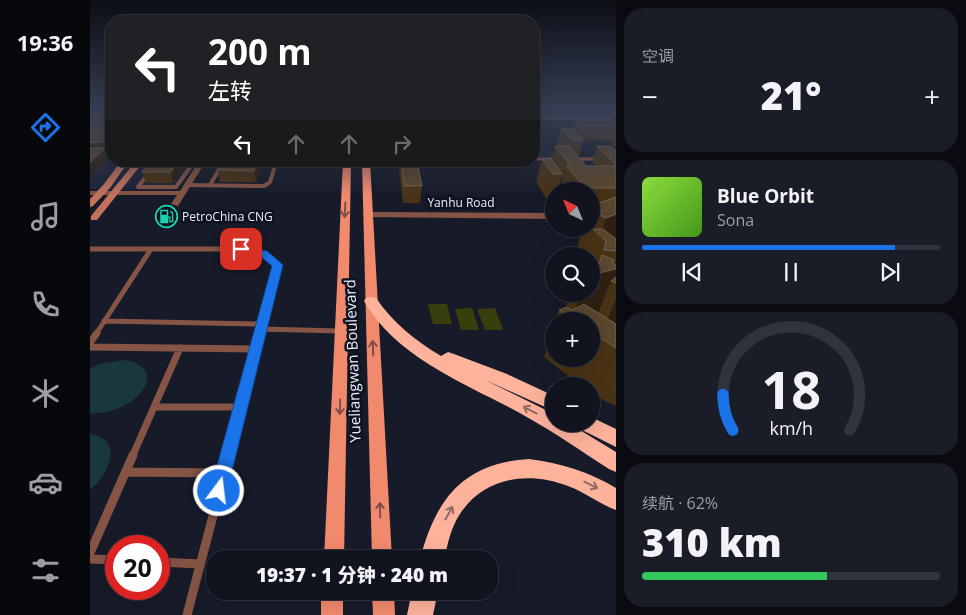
<!DOCTYPE html>
<html lang="zh">
<head>
<meta charset="utf-8">
<style>
	:root { --surface:#11141f; --page:#1a1d28; --text:#f1f3f6; --muted:#9c9ea4; --line:#30333d; --accent:#1a73e8 }
	body { margin:0; font-family:"Open Sans","Noto Sans SC",sans-serif; background:var(--page); color:var(--text); height:100vh; display:flex; flex-direction:column; font-size:19px; white-space:nowrap }
	* { box-sizing:border-box; margin:0 }
	p { font-size:16px; color:var(--muted) }
	.icon { flex:none; width:28px; height:28px; fill:none; stroke:currentColor; stroke-width:2; stroke-linecap:round; stroke-linejoin:round }
	.map { position:relative; flex:1; overflow:hidden }
	.panel { display:flex; flex-direction:column; gap:8px; padding:8px; background:#090b11; width:350px }
	.panel>* { flex:none }
	.top-card { position:absolute; left:15px; top:15px; width:435px; height:152px; border-radius:20px; box-shadow:0 5px 20px #0002,0 0 0 1px var(--line); background:#202124; color:#fff; overflow:hidden }
	.needle { width:32px; rotate:317deg }
	.tools { position:absolute; left:455px; top:182px; display:grid; gap:10px }
	.tools a { display:grid; place-items:center; width:55px; height:55px; border-radius:50%; background:var(--surface); box-shadow:0 5px 20px #0002,0 0 0 1px var(--line); font-size:25px }
	.speed { position:absolute; left:15px; top:535px; display:flex; gap:10px; font-size:25px; font-weight:700; text-align:center }
	.speed>* { display:grid; place-content:center; width:65px; height:65px; border-radius:50%; background:var(--surface); box-shadow:0 5px 20px #0002,0 0 0 1px var(--line); line-height:1 }
	.speed .limit { border:8px solid #d22; background:#fff; color:#111 }
	.pin { position:absolute; display:grid; place-items:center; width:42px; height:42px; color:#fff; margin:-21px; border-radius:10px; box-shadow:0 2px 8px #0006 }
	.me { position:absolute; width:55px; margin:-28px; rotate:15deg; stroke-linejoin:round; filter:drop-shadow(0 0 4px #0008) }
	.turn { display:flex; align-items:center; gap:18px; height:105px; padding:0 20px; font-size:22px }
	.turn .icon { width:65px; height:65px; stroke-width:2.5 }
	.turn b { display:block; font-size:35px; line-height:42px }
	.lanes { display:flex; align-items:center; height:48px; padding:0 20px; background:#0003; justify-content:center; gap:25px; direction:ltr }
	.lanes .off { opacity:.35 }
	.big { font-size:38px; font-weight:800; line-height:1.1 }
	.panel .card { flex:1; display:flex; flex-direction:column; justify-content:center; gap:8px; min-width:0; padding:0 18px; border-radius:20px; background:var(--page) }
	.panel .dial { align-items:center; gap:0 }
	.dial svg { height:130px; overflow:visible; fill:none; stroke:var(--line); stroke-width:7; stroke-linecap:round; text-anchor:middle }
	.dial text { fill:var(--text); stroke:none }
	.song { display:flex; align-items:center; gap:15px }
	.cover { width:60px; height:60px; border-radius:8px; background:linear-gradient(135deg,hsl(90 70% 55%),hsl(100 70% 35%)) }
	.played { height:5px; border-radius:2px; background:linear-gradient(90deg,var(--accent) 85%,var(--line) 85%) }
	.keys { display:flex; justify-content:space-around; direction:ltr }
	.heat { display:flex; justify-content:space-between; align-items:center; font-size:28px; direction:ltr }
	.charge { height:8px; border-radius:4px; background:linear-gradient(90deg,#34c759 62%,var(--line) 0) }
	.trip { position:absolute; left:116px; top:550px; width:292px; height:50px; border-radius:20px; background:var(--surface); box-shadow:0 5px 20px #0002,0 0 0 1px var(--line); font-weight:800; line-height:50px; text-align:center }
	main { display:flex; flex:1; min-height:0 }
	.dock { display:flex; flex-direction:column; width:90px; justify-content:space-around; align-items:center; background:#07080c; color:var(--muted) }
	.dock .icon { width:35px; height:35px }
	.dock .current { color:var(--accent) }
	.dock b { font-size:22px; color:var(--text) }
	.map>svg:first-child { display:block }
	.built { fill:#1d2337 }
	.green { fill:#383f0d }
	.water { fill:#18383d }
	.lines { fill:none; stroke-linecap:round; stroke-linejoin:round }
	.path { stroke:#5e626f; stroke-width:1; stroke-dasharray:0.5 2; stroke-linecap:butt }
	.service-far4 { stroke:#855445; stroke-width:3 }
	.service-far3 { stroke:#855445; stroke-width:4 }
	.service-far2 { stroke:#855445; stroke-width:5 }
	.service-far1 { stroke:#855445; stroke-width:7 }
	.service { stroke:#855445; stroke-width:9 }
	.minor { fill:#855445; fill-rule:evenodd }
	.tertiary { fill:#855445; fill-rule:evenodd }
	.secondary { fill:#c2725c; fill-rule:evenodd }
	.primary { fill:#f18a6d; fill-rule:evenodd }
	.motorway { fill:#fdb29c; fill-rule:evenodd }
	.wall { fill:#493315 }
	.shaded-wall { fill:#2e2113 }
	.building { fill:#5b472e; stroke:#72624e }
	.oneway { stroke:#804e46 }
	.oneway2 { stroke:#916a64 }
	.route { fill:#1a73e8; stroke:#114b97 }
	.labels { text-anchor:middle; stroke-width:5; stroke-linejoin:round; paint-order:stroke }
	.far-street-label { font-size:12px; fill:#eceffa; stroke:#0e121f }
	.far-poi-label { font-size:12px; fill:#eceffa; stroke:#0e121f; text-anchor:start }
	.street-label { font-size:15px; fill:#eceffa; stroke:#0e121f }
</style>
</head>
<body>
<main>
<nav class="dock">
<b>19:36</b>
<svg class="icon current" aria-label="directions" viewBox="0 0 24 24"><path d="M12 3l9 9-9 9-9-9zM9 14v-3h6M13 9l2 2-2 2"/></svg>
<svg class="icon" aria-label="music" viewBox="0 0 24 24"><path d="M9 18V5l10-2v13"/><circle cx="6" cy="18" r="3"/><circle cx="16" cy="16" r="3"/></svg>
<svg class="icon" aria-label="phone" viewBox="0 0 24 24"><path d="M5 4h4l2 5-3 2q2 4 5 5l2-3 5 2v4C11 20 4 13 5 4z"/></svg>
<svg class="icon" aria-label="climate" viewBox="0 0 24 24"><path d="M12 3v18M4 7l16 10M4 17L20 7"/></svg>
<svg class="icon" aria-label="car" viewBox="0 0 24 24"><path d="M5 17H2v-5l4-1 3-4h7l3 4 3 1v5h-3M9 17h6M6 11h13"/><circle cx="7" cy="17" r="2"/><circle cx="17" cy="17" r="2"/></svg>
<svg class="icon" aria-label="filters" viewBox="0 0 24 24"><path d="M4 7h16M4 17h16"/><circle cx="9" cy="7" r="2"/><circle cx="15" cy="17" r="2"/></svg>
</nav>
<div class="map">
<svg width="526" height="615" viewBox="0 0 526 615">
	<rect width="100%" height="100%" fill="#171b29"/>
	<!-- built -->
	<path class="built" d="M 0,110 L 21,110 L 21,161 L 107,161 L 87,189 L 0,190 Z
		M 444,129 L 467,158 L 444,158 Z"/>
	<!-- green -->
	<path class="green" d="M 338,304 L 357,304 L 362,324 L 343,324 Z
		M 382,308 L 389,330 L 371,330 L 365,309 Z
		M 405,308 L 413,330 L 395,330 L 387,309 Z"/>
	<!-- water -->
	<path class="water" d="M 34,360 C 70,365 59,393 34,406 C 23,411 12,414 0,413 L 0,369 L 10,364 Z
		M 0,434 C 35,440 19,475 0,490 Z"/>
	<g class="lines">
		<!-- path -->
		<path class="path" d="M 0,171 L 18,171
			M 0,181 L 19,161"/>
		<!-- service-far4 -->
		<path class="service-far4" d="M 0,156 L 21,155
			M 444,159 L 469,159
			M 483,159 L 526,159
			M 63,167 L 67,161
			M 100,167 L 104,161
			M 130,167 L 133,161
			M 185,167 L 187,161"/>
		<!-- service-far3 -->
		<path class="service-far3" d="M 64,166 L 48,187 L 86,187 L 101,166
			M 97,185 L 174,186 L 180,182 L 185,166
			M 120,185 L 131,166"/>
		<!-- service-far2 -->
		<path class="service-far2" d="M 0,249 L 151,249 L 174,254 L 188,265 L 170,334
			M 14,321 L 172,324
			M 170,329 L 251,331
			M 6,334 L 61,249"/>
		<!-- service-far1 -->
		<path class="service-far1" d="M 0,343 L 7,333
			M 0,347 L 165,349
			M 64,407 L 150,407
			M 42,457 L 90,348
			M 138,457 L 170,333"/>
		<!-- service -->
		<path class="service" d="M 36,472 L 133,473
			M 0,553 L 43,455
			M 0,559 L 26,560
			M 69,562 L 110,564
			M 97,615 L 139,455"/>
		<!-- minor -->
		<path class="minor" d="M 526,113 L 526,117 L 511,120 L 444,120 L 444,116 L 511,116 Z
			M 109,161 L 116,161 L 88,206 L 81,204 L 87,195 L 0,195 L 0,191 L 90,191 Z
			M 279,212 L 464,213 L 464,219 L 276,217 L 275,215 Z"/>
		<!-- tertiary -->
		<path class="tertiary" d="M 518,110 L 525,110 L 526,116 Z"/>
		<!-- secondary -->
		<path class="secondary" d="M 31,161 L 39,161 L 20,188 L 3,206 L 0,207 L 0,199 L 14,184 Z
			M 46,161 L 54,161 L 7,220 L 1,220 L 1,216 Z"/>
		<!-- primary -->
		<path class="primary" d="M 253,161 L 261,161 L 254,559 L 234,559 Z
			M 272,161 L 280,161 L 302,559 L 282,559 Z
			M 231,591 L 253,591 L 253,615 L 231,615 Z
			M 282,591 L 304,591 L 305,615 L 283,615 Z"/>
		<!-- motorway -->
		<path class="motorway" d="M 281,297 L 286,298 C 302,322 326,341 351,356 L 358,352 L 364,354 L 417,374 L 464,396 L 464,411 L 395,380 L 464,414 L 464,424 L 480,424 L 526,452 L 526,472 L 519,469 C 491,451 464,432 435,416 C 378,384 308,360 274,301 L 276,298 Z
			M 501,417 L 526,429 L 526,447 L 492,430 L 489,424 L 501,424 Z
			M 439,459 C 471,463 499,472 526,488 L 526,510 C 509,504 495,492 478,486 C 434,469 385,479 364,525 C 359,536 357,548 354,559 L 330,559 C 346,498 374,463 439,459 Z
			M 322,591 L 348,591 L 343,615 L 317,615 Z"/>
	</g>
	<!-- wall -->
	<path class="wall" d="M 485,118 L 526,123 L 526,148 L 522,145 L 523,141 L 493,140 L 489,156 L 487,156 L 496,166 L 506,166 L 502,162 L 507,146 L 526,151 L 526,320 L 523,322 L 526,324 L 526,406 L 503,395 L 501,394 L 501,386 L 491,386 L 454,357 L 464,327 L 464,359 L 501,359 L 501,321 L 465,321 L 469,310 L 476,307 L 480,294 L 501,294 L 501,256 L 494,256 L 492,255 L 494,250 L 487,247 L 493,229 L 501,229 L 501,191 L 479,191 L 472,182 L 473,178 L 472,176 L 468,191 L 464,191 L 464,198 L 456,198 L 446,182 L 452,159 L 462,160 L 465,146 L 469,146 L 467,143 L 471,128 L 482,129 Z
		M 99,161 L 83,183 L 56,183 L 52,172 Z
		M 174,161 L 166,182 L 130,182 L 128,170 Z
		M 308,161 L 327,161 L 332,186 L 330,203 L 313,203 Z
		M 411,161 L 430,161 L 429,168 L 415,168 Z"/>
	<!-- shaded-wall -->
	<path class="shaded-wall" d="M 21,137 L 21,152 L 16,152 L 19,159 L 0,177 L 0,143 Z
		M 88,161 L 99,161 L 83,183 L 81,172 Z
		M 168,161 L 174,161 L 166,182 L 164,171 Z
		M 526,214 L 526,250 L 510,236 L 516,218 Z
		M 526,269 L 526,281 L 521,281 L 508,314 L 482,319 L 491,294 L 501,294 L 501,275 Z
		M 526,298 L 526,320 L 512,332 Z"/>
	<!-- building -->
	<path class="building" d="M 0,110 L 21,110 L 21,137 L 18,141 L 0,143 Z
		M 485,118 L 520,118 L 526,123 L 526,126 L 493,126 Z
		M 471,128 L 482,129 L 493,140 L 482,140 Z
		M 465,146 L 479,146 L 496,166 L 526,166 L 526,188 L 495,188 L 477,166 L 481,166 Z
		M 507,146 L 521,146 L 526,151 L 526,165 Z
		M 0,148 L 15,148 L 0,162 Z
		M 452,159 L 461,159 L 472,174 L 463,174 Z
		M 60,161 L 88,161 L 81,172 L 52,172 Z
		M 133,161 L 168,161 L 164,171 L 128,170 Z
		M 311,161 L 327,161 L 332,186 L 314,186 Z
		M 526,197 L 526,214 L 516,218 L 506,213 L 512,211 L 501,206 Z
		M 503,229 L 513,229 L 526,239 L 526,251 L 514,250 L 516,241 Z
		M 512,255 L 524,260 L 523,264 L 526,265 L 526,269 L 501,275 L 501,266 L 509,264 Z
		M 526,277 L 526,283 L 521,281 Z
		M 494,304 L 526,324 L 526,348 L 501,332 L 501,321 L 486,321 L 469,310 L 477,307 L 482,310 Z"/>
	<!-- one-way arrows -->
	<defs><path id="oneway-shaft" d="M-6 0H5M1.5-3L5.5 0L1.5 3" fill="none" stroke-width="1.6" stroke-linecap="round" stroke-linejoin="round" transform="scale(1.25)"/></defs>
	<g class="oneway">
		<use href="#oneway-shaft" transform="translate(255 210) rotate(93)"/>
		<use href="#oneway-shaft" transform="translate(283 348) rotate(-92)"/>
		<use href="#oneway-shaft" transform="translate(250 407) rotate(92)"/>
		<use href="#oneway-shaft" transform="translate(290 510) rotate(-92)"/>
	</g>
	<g class="oneway2">
		<use href="#oneway-shaft" transform="translate(440 410) rotate(-152)"/>
		<use href="#oneway-shaft" transform="translate(501 485) rotate(27)"/>
		<use href="#oneway-shaft" transform="translate(359 513) rotate(-61)"/>
	</g>
	<!-- sky -->
	<linearGradient id="sky" x2="0" y2="1"><stop stop-color="#0d0f17"/><stop offset="0.56" stop-color="#363f54"/><stop offset="1" stop-color="#363f54" stop-opacity="0"/></linearGradient>
	<rect width="526" height="196" fill="url(#sky)"/>
	<!-- route -->
	<path class="route" d="M 151,246 L 177,251 L 193,265 L 137,491 L 135,497 L 129,499 L 123,497 L 120,491 L 182,266 L 170,256 L 148,251 L 146,249 Z"/>
	<!-- icons -->
	<defs>
		<symbol id="fuel-ring" viewBox="-11 -11 22 22"><circle r="9.5" fill="#0e121f" stroke="#18d5b2" stroke-width="1.5"/><path d="M-5.5-6h7V0h2V4h1.3V-2.5L3-4.5l.8-.8L6-3V5H2.5V1h-1V6h-7ZM-4.2-4.7v3.2H.2V-4.7Z" fill="#18d5b2"/></symbol>
	</defs>
	<g fill-rule="evenodd">
		<use href="#fuel-ring" x="64" y="204" width="25" height="25"/>
	</g>
	<g class="labels">
		<!-- far-street labels -->
		<g class="far-street-label">
			<text x="371" y="207">Yanhu Road</text>
		</g>
		<!-- far-poi labels -->
		<g class="far-poi-label">
			<text x="92" y="221">PetroChina CNG</text>
		</g>
		<!-- street labels -->
		<g class="street-label">
			<text transform="translate(263 361) rotate(-92)" y="5">Yueliangwan Boulevard</text>
		</g>
	</g>
</svg>
<div class="tools">
<a><svg class="needle" viewBox="-14 -14 28 28"><path d="M0-13l5 13h-10z" fill="#e53935"/><path d="M0 13l5-13h-10z" fill="#9c9ea4"/></svg></a>
<a><svg class="icon" aria-label="search" viewBox="0 0 24 24"><circle cx="10" cy="10" r="6"/><path d="M15 15l6 6"/></svg></a>
<a>+</a>
<a>−</a>
</div>
<div class="speed"><div class="limit">20</div></div>
<div class="pin" style="left:151px;top:249px;background:#d93025"><svg class="icon" aria-label="arrive" viewBox="0 0 24 24"><path d="M6 21V4h12l-3 4 3 4H6"/></svg></div>
<svg class="me" style="left:129px;top:491px" viewBox="-20 -20 40 40"><circle r="17" fill="#1a73e8" stroke="#fff" stroke-width="3"/><path d="M0-11L8 9 0 5-8 9z" fill="#fff"/></svg>
<div class="trip">19:37 · 1 分钟 · 240 m</div>
<div class="top-card">
<div class="turn"><svg class="icon" aria-label="left" viewBox="0 0 24 24"><path d="M17 20v-9H6M10 6l-5 5 5 5"/></svg><div><b>200 m</b>左转</div></div>
<div class="lanes"><svg class="icon" aria-label="left" viewBox="0 0 24 24"><path d="M17 20v-9H6M10 6l-5 5 5 5"/></svg><svg class="icon off" aria-label="ahead" viewBox="0 0 24 24"><path d="M12 20V5M6 11l6-6 6 6"/></svg><svg class="icon off" aria-label="ahead" viewBox="0 0 24 24"><path d="M12 20V5M6 11l6-6 6 6"/></svg><svg class="icon off" aria-label="right" viewBox="0 0 24 24"><path d="M7 20v-9h11M14 6l5 5-5 5"/></svg></div>
</div>
</div>
<section class="panel">
<div class="card"><p>空调</p>
<div class="heat"><a>−</a><b class="big">21°</b><a>+</a></div>
</div>
<div class="card">
<div class="song"><i class="cover"></i><div><b>Blue Orbit</b><p>Sona</p></div></div>
<div class="played"></div>
<div class="keys"><svg class="icon" aria-label="previous" viewBox="0 0 24 24"><path d="M18 5L8 12l10 7zM5 5v14"/></svg><svg class="icon" aria-label="pause" viewBox="0 0 24 24"><path d="M8 5v14M16 5v14"/></svg><svg class="icon" aria-label="next" viewBox="0 0 24 24"><path d="M6 5l10 7-10 7zM19 5v14"/></svg></div>
</div>
<div class="card dial"><svg viewBox="0 0 100 80">
<path d="M14 69A42 42 0 1 1 86 69"/>
<path d="M14 69A42 42 0 0 1 8 47" stroke="#1a73e8"/>
<text x="50" y="56" font-size="32" font-weight="700">18</text>
<text x="50" y="72" font-size="11">km/h</text>
</svg></div>
<div class="card"><p>续航 · 62%</p><b class="big">310 km</b><div class="charge"></div></div>
</section>
</main>
</body>
</html>
